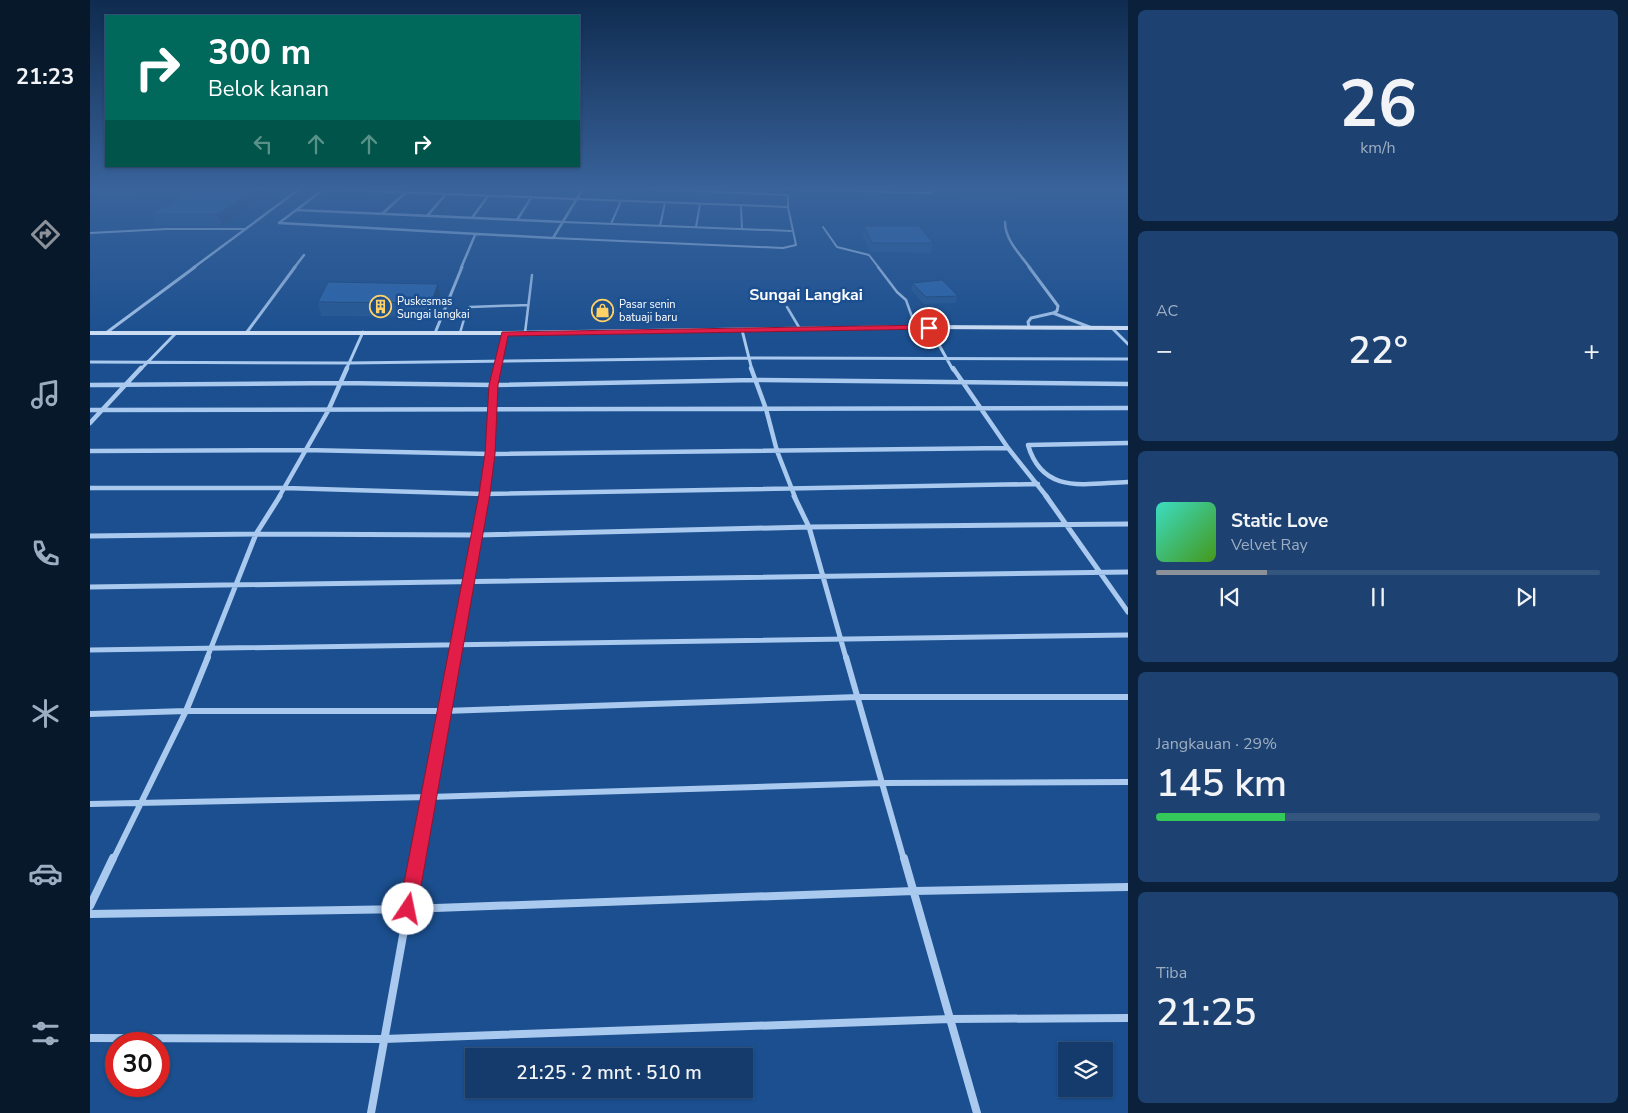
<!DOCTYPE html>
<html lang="id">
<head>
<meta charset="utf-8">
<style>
	:root { --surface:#143b6b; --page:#1d4271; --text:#f1f3f6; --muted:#9dadc1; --line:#33557e; --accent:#8c9099 }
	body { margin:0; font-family:"Nunito Sans",sans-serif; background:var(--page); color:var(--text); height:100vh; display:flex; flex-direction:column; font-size:19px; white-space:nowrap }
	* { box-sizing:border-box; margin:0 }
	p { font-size:16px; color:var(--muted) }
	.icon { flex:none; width:28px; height:28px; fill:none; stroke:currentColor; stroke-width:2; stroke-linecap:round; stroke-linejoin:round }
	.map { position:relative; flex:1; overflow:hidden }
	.drawer { display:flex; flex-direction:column; gap:10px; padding:10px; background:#0b203b; width:500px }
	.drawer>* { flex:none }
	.top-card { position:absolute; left:15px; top:15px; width:475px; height:152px; border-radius:0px; box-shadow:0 1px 4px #0004,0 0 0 1px var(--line); background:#00695c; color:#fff; overflow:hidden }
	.buttons { position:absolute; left:968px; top:1042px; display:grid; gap:10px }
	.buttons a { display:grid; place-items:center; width:55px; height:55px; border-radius:0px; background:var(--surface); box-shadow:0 1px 4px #0004,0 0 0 1px var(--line); font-size:25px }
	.speed { position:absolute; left:15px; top:1032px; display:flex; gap:10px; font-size:25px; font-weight:700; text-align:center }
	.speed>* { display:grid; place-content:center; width:65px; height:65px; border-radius:50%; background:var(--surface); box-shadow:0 1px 4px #0004,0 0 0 1px var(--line); line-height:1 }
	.speed .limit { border:8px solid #d22; background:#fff; color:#111 }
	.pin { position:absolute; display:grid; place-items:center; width:42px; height:42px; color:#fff; margin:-21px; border:2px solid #fff; border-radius:50%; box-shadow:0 1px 5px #0007 }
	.me { position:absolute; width:55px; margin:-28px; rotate:11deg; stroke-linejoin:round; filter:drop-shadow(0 0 4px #0008) }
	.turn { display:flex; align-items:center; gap:18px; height:105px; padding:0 20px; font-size:22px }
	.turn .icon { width:65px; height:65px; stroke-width:2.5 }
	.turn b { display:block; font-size:35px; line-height:42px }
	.lanes { display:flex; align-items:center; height:48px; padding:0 20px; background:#0003; justify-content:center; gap:25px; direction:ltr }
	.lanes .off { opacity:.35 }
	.big { font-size:38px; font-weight:600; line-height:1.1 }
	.drawer .widget { flex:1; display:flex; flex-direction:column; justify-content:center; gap:8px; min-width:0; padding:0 18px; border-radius:8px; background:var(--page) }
	.drawer .dial { align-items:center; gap:0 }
	.dial b { font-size:65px; line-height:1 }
	.song { display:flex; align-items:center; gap:15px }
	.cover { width:60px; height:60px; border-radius:8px; background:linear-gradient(135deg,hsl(170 70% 55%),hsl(100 70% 35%)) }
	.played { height:5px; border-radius:2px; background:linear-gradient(90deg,var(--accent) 25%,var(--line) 25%) }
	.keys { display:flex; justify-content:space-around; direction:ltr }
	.heat { display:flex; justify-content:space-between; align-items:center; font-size:28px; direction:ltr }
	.charge { height:8px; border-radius:4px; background:linear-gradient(90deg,#34c759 29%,var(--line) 0) }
	.trip { position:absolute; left:375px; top:1048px; width:288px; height:50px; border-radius:0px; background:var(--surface); box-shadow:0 1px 4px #0004,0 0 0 1px var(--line); font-weight:600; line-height:50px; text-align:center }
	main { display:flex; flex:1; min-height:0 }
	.tabs { display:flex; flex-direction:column; width:90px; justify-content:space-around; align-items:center; background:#08182b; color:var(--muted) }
	.tabs .icon { width:35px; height:35px }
	.tabs .active { color:var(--accent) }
	.tabs b { font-size:22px; color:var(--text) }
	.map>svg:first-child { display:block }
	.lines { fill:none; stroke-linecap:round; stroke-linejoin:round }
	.lane-far1 { stroke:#a9c9ee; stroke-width:2 }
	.lane { stroke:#a9c9ee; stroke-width:2.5 }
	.street-far5 { stroke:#a9c9ee; stroke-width:2.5 }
	.street-far4 { stroke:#a9c9ee; stroke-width:3 }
	.street-far3 { stroke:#a9c9ee; stroke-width:4.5 }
	.street-far2 { stroke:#a9c9ee; stroke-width:5 }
	.street-far1 { stroke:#a9c9ee; stroke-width:6 }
	.street { stroke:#a9c9ee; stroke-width:8 }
	.secondary { fill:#d6e6fa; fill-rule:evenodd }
	.wall { fill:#245895 }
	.shaded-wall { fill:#1d4779 }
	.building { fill:#2a66ad; stroke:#1d4779 }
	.route { fill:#e11d48; stroke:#92132f }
	.labels { text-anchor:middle; stroke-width:5; stroke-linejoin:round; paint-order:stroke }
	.far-poi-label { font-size:11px; fill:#fff; stroke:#1b4f8f; text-anchor:start }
	.far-district-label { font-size:16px; font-weight:bold; fill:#fff; stroke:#1b4f8f }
</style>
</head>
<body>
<main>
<nav class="tabs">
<b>21:23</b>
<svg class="icon active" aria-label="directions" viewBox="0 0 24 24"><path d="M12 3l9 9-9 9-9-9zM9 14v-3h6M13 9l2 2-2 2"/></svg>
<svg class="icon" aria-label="music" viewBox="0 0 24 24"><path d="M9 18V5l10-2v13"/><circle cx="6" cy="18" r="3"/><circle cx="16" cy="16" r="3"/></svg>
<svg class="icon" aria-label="phone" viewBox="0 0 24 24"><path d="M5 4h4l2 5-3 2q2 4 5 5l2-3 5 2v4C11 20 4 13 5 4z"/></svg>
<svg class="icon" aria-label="climate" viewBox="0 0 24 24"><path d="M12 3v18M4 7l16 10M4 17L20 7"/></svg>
<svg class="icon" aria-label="car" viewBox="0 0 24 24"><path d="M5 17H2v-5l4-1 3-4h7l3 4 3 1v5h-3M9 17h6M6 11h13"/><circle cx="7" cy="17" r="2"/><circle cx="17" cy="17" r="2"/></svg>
<svg class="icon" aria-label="filters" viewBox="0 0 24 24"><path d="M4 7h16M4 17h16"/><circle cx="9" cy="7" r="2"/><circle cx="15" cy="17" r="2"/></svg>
</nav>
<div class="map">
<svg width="1038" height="1113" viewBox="0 0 1038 1113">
	<rect width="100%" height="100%" fill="#1b4f8f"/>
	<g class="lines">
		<!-- lane-far1 -->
		<path class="lane-far1" d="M 628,187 L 837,193 L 843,192 L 843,187
			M 762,187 L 798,187
			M 486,199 L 698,207
			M 651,206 L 652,229
			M 474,222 L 701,231
			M 521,224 L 531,201
			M 570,226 L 575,203
			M 606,227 L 610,204
			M 733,227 L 747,247 L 779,255 L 789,268
			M 0,233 L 77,229 L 156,229
			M 463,238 L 693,248 L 706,245 L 698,207 L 698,196 L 696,195 L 516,187"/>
		<!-- lane -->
		<path class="lane" d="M 788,267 L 807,292 L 816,300 L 826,328
			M 697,307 L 710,329
			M 370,333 L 377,309 L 380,307 L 438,305
			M 435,333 L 442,275"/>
		<!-- street-far5 -->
		<path class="street-far5" d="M 234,189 L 486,199
			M 206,210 L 474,222
			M 292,214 L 315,193
			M 337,216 L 356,194
			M 382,218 L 398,196
			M 427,220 L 441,198
			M 915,222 C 915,240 930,254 940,268
			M 189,223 L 463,238 L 494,187
			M 189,223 L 234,189
			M 103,268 L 212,187
			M 204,268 L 214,255
			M 371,268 L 385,235"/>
		<!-- street-far4 -->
		<path class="street-far4" d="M 939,267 L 968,306 L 967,311 L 963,313
			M 839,327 L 863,370
			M 939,327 L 938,322 L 941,318 L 963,313 L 1002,328
			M 1022,328 L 1038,344
			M 652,330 L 662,370
			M 157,332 L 205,267
			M 16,333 L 105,267
			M 345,333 L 372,267
			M 0,362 L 258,363 L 659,358 L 1038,359
			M 50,370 L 86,333
			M 256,370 L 273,332
			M 407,370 L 415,333"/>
		<!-- street-far3 -->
		<path class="street-far3" d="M 661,368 L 676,409 L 687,451 L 705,497
			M 863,368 L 918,448 L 957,497
			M 0,385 L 249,383 L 404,385 L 664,380 L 1038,384
			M 0,410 L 1038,408
			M 0,423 L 51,368
			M 1038,443 L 938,445 C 953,496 997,483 1038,482
			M 0,451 L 215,450 L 400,454 L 918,448
			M 0,488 L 195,488 L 394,494 L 948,484
			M 189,497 L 238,411 L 257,368
			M 393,497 C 401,455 399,411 408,368"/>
		<!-- street-far2 -->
		<path class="street-far2" d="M 704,496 L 719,527 L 756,658
			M 956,496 L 1038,612
			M 0,536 L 166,534 L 387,535 L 719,527 L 1038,524
			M 0,587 L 1038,572
			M 0,650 L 1038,635
			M 117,658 L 166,534 L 190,496
			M 364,658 L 394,496"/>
		<!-- street-far1 -->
		<path class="street-far1" d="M 756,657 L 814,860
			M 0,714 L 96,711 L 354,711 L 768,697 L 1038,697
			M 0,804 L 339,797 L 793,783 L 1038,782
			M 23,860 L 96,711 L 118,657
			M 327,860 L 364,657"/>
		<!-- street -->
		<path class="street" d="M 814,858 L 887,1113
			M 0,906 L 23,858
			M 0,914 L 318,909 L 824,891 L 1038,887
			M 0,1038 L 294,1039 L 860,1019 L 1038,1018
			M 281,1113 L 327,858"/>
		<!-- secondary -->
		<path class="secondary" d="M 839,325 L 1038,326 L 1038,330 L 839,329 L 415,335 L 0,335 L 0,331 L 415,331 Z"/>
	</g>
	<!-- wall -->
	<path class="wall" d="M 0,187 L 60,187 L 44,195 L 0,193 Z
		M 108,187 L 179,187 L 180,191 L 132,226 L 65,225 L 61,214 Z
		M 871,187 L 925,187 L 924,194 L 921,204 L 870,200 Z
		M 1032,187 L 1038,187 L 1038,192 Z
		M 774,226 L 843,243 L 841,253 L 780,252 L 772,235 Z
		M 822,283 L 868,296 L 866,303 L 834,304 L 821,290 Z
		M 350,297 L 343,317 L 231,316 L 228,302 Z"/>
	<!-- shaded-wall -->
	<path class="shaded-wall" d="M 41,187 L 60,187 L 44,195 Z
		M 168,187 L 179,187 L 180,191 L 132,226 L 128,214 Z
		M 348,284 L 350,297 L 343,317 L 341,303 Z"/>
	<!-- building -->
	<path class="building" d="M 108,187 L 168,187 L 128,214 L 61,214 Z
		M 873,187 L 925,187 L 924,194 L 873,190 Z
		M 774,226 L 829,226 L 843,243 L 782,243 Z
		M 852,280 L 868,296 L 836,297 L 822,283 Z
		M 238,282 L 348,284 L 341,303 L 228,302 Z"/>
	<!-- sky -->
	<linearGradient id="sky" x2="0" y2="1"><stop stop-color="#0f2b4f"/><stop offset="0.55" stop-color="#39639b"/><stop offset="1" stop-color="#39639b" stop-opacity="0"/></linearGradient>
	<rect width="1038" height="343" fill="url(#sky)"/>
	<!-- route -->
	<path class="route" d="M 839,325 L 841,326 L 841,329 L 418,336 L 408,385 L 405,454 L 400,494 L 327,909 L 324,915 L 318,918 L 312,915 L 309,909 L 389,494 L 395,454 L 399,385 L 412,332 Z"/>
	<!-- icons -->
	<defs>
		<symbol id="building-ring" viewBox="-11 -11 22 22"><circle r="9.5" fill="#1b4f8f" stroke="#ffd166" stroke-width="1.5"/><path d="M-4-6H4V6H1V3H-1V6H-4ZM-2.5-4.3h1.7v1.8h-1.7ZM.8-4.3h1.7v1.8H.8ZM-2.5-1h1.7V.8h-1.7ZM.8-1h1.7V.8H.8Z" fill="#ffd166"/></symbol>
		<symbol id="shop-ring" viewBox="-11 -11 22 22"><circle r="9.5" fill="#1b4f8f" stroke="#ffd166" stroke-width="1.5"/><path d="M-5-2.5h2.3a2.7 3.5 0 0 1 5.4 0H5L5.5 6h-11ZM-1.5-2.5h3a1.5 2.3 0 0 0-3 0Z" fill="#ffd166"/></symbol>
	</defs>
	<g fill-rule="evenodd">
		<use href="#building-ring" x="278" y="294" width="25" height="25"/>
		<use href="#shop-ring" x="500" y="298" width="25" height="25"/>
	</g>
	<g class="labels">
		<!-- far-poi labels -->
		<g class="far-poi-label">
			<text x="307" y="305">Puskesmas<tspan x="307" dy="13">Sungai langkai</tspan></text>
			<text x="529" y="308">Pasar senin<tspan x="529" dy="13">batuaji baru</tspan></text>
		</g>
		<!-- far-district labels -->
		<g class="far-district-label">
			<text x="716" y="300">Sungai Langkai</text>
		</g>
	</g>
</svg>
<div class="buttons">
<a><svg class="icon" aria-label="layers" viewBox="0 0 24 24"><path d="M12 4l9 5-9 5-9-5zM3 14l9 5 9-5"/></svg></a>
</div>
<div class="speed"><div class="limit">30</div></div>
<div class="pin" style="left:839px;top:328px;background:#d93025"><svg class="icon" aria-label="arrive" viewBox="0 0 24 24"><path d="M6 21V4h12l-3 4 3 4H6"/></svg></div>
<svg class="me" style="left:318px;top:909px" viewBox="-20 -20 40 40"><circle r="19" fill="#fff"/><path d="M0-13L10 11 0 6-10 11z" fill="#e11d48"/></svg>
<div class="trip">21:25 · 2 mnt · 510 m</div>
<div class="top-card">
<div class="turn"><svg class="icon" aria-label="right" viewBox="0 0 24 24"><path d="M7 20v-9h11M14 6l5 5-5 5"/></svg><div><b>300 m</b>Belok kanan</div></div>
<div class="lanes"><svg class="icon off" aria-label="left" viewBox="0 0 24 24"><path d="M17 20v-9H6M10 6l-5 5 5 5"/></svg><svg class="icon off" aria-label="ahead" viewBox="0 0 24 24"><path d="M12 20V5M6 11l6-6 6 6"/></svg><svg class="icon off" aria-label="ahead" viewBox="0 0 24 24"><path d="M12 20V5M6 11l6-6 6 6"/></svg><svg class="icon" aria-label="right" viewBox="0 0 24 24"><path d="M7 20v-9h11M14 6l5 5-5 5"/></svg></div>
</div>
</div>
<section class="drawer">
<div class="widget dial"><b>26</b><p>km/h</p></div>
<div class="widget"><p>AC</p>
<div class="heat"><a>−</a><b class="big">22°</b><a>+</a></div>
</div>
<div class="widget">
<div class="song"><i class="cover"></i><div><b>Static Love</b><p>Velvet Ray</p></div></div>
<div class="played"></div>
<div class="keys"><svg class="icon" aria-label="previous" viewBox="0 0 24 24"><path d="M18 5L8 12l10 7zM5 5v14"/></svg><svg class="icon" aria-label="pause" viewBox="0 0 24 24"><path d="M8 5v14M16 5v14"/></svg><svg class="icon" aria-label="next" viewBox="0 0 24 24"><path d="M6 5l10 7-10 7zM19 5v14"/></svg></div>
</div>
<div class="widget"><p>Jangkauan · 29%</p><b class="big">145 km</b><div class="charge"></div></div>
<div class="widget"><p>Tiba</p><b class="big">21:25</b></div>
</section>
</main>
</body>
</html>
